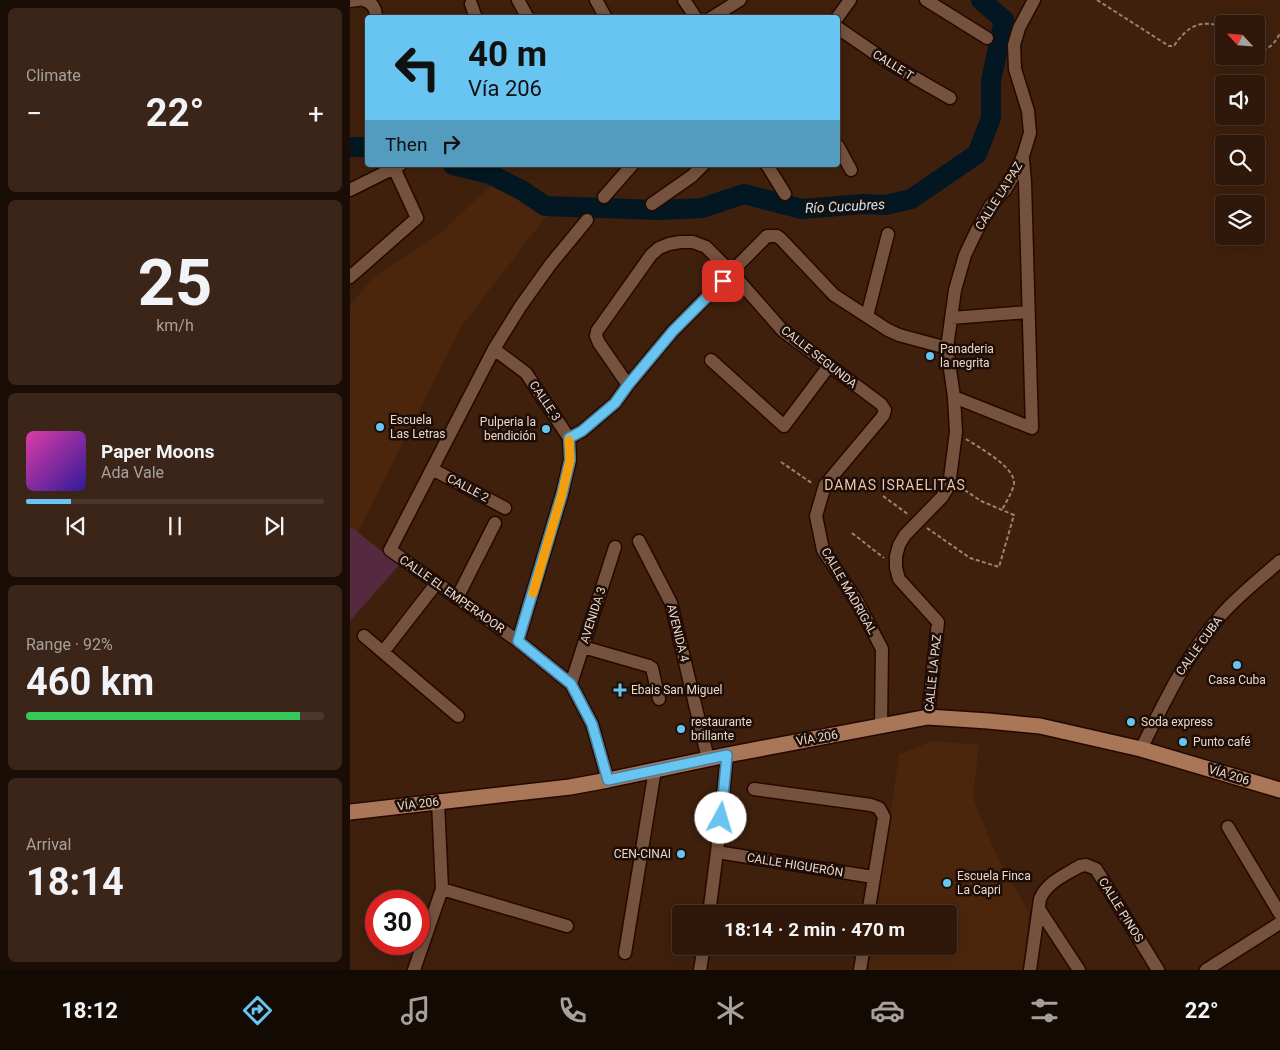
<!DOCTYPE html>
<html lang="en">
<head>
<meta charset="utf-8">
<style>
	:root { --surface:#2f180a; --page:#3b2518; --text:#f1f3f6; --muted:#a7a09c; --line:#4a372b; --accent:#68c4f0 }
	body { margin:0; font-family:Roboto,sans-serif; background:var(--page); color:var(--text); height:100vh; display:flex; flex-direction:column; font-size:19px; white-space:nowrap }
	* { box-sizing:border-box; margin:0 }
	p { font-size:16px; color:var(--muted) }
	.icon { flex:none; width:28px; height:28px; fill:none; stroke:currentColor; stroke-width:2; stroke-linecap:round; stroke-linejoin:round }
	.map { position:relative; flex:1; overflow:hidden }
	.side { display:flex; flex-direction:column; gap:8px; padding:8px; background:#1a0d06; width:350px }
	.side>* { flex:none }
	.hud { position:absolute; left:15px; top:15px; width:475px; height:152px; border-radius:5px; box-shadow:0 2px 12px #0003,0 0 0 1px var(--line); background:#68c4f0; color:#111; overflow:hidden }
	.needle { width:32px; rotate:296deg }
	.tools { position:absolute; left:865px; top:15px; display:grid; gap:10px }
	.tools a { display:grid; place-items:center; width:50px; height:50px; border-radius:5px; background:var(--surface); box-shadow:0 2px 12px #0003,0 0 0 1px var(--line); font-size:25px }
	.speed { position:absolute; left:15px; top:890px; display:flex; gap:10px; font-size:25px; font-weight:700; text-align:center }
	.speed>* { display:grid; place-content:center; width:65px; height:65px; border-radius:50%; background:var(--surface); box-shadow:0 2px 12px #0003,0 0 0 1px var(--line); line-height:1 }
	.speed .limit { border:8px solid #d22; background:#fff; color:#111 }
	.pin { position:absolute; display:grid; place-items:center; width:42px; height:42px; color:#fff; margin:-21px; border-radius:10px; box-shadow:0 2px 8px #0006 }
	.me { position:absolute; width:55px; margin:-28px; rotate:6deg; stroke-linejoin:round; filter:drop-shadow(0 0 4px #0008) }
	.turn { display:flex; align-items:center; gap:18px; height:105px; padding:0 20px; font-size:22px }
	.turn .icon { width:65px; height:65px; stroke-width:2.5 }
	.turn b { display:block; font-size:35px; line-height:42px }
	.then { display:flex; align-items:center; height:48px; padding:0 20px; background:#0003; gap:10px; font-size:19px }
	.big { font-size:38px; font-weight:700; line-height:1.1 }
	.side .card { flex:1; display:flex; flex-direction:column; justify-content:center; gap:8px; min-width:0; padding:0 18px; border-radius:8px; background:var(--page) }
	.side .dial { align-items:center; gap:0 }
	.dial b { font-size:65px; line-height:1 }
	.song { display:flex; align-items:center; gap:15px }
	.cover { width:60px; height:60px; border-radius:8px; background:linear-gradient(135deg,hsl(320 70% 55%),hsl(250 70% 35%)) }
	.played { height:5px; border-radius:2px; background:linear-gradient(90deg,var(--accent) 15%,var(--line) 15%) }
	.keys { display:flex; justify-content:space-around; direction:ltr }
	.heat { display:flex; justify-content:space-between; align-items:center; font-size:28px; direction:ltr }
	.charge { height:8px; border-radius:4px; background:linear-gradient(90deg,#34c759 92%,var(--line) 0) }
	.trip { position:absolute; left:322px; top:905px; width:285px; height:50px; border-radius:5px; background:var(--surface); box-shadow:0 2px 12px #0003,0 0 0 1px var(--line); font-weight:700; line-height:50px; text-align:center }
	.tab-bar { display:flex; height:80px; justify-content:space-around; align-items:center; background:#130a04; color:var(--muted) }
	.tab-bar .icon { width:35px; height:35px }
	.tab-bar .on { color:var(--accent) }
	.tab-bar b { font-size:22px; color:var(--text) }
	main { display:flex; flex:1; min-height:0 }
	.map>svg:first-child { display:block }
	.built { fill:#4b260d }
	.green { fill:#552a3f }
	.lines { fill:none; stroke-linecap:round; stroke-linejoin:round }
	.river { stroke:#021721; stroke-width:20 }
	.minor-casing { stroke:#250800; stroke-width:15 }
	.major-casing { stroke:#250800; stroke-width:18 }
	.path { stroke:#9c8273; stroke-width:2; stroke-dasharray:4 2.5; stroke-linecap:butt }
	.minor { stroke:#75523e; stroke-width:12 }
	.major { stroke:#a97658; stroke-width:15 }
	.route-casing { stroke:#447f9c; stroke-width:12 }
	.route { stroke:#68c4f0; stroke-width:9 }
	.slow { stroke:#f59e0b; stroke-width:9 }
	.poi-dot { fill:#68c4f0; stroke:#1c0e07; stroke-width:2 }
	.labels { text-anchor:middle; stroke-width:5; stroke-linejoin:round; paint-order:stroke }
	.street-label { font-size:12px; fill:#ebd6ca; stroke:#1c0e07 }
	.poi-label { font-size:12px; fill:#ebd6ca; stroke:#1c0e07; text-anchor:start }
	.water-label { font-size:14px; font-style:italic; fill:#c1e6fa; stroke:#1c0e07 }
	.neighbourhood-label { font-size:14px; letter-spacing:1px; fill:#edc4ad; stroke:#1c0e07 }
</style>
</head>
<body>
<main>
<section class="side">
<div class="card"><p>Climate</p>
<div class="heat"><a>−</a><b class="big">22°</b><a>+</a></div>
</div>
<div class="card dial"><b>25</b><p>km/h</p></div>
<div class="card">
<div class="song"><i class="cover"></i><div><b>Paper Moons</b><p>Ada Vale</p></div></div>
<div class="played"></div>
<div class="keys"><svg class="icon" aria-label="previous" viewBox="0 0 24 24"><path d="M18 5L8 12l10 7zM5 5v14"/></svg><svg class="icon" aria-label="pause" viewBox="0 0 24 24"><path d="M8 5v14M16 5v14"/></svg><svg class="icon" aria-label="next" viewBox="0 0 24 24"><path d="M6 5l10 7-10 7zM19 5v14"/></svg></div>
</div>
<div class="card"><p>Range · 92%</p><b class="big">460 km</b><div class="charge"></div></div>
<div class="card"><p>Arrival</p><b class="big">18:14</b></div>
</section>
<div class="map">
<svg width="930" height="970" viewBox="0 0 930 970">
	<rect width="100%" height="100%" fill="#3f200d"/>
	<!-- built -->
	<path class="built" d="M 143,184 L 198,214 L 111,327 L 8,532 L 0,526 L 0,305 L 23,278 L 91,232 Z
		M 582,741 L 629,745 L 623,797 L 645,852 L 679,913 L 673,970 L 519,970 L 522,946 L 599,946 L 599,914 L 526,914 L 549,755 Z"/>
	<!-- green -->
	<path class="green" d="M 0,526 L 49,565 L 0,621 Z"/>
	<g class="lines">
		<!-- river -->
		<path class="river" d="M 0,147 L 18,147
			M 103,165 L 140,174 L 173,191 L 195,206 L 310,210 L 352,208 L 394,194 L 452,209 L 513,204 L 535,205 L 561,199 L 627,154 L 641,118 L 641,81 L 654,20 L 631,0"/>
		<defs>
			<path id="minor" d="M 13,0 C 22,2 26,8 26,18
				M 168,0 L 178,18
				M 246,0 L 256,18
				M 334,0 L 346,18
				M 576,0 L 637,38
				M 0,1 L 8,0
				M 121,4 L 126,18
				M 361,18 L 390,0
				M 487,18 L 500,0
				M 488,28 L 539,63 L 600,98
				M 488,146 L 501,170
				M 417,165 L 435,194
				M 0,190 L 50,165
				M 254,197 L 282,165
				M 302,204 L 342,176 L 353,165
				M 237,220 L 200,265 L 170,307 L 144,349 L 40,550 L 168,641 L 221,684 L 242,724 L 258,780
				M 0,277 L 67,218 L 44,168
				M 517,316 L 538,234
				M 601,318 L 678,312
				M 144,349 L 176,373 L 219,438
				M 361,360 L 434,426 L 479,366
				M 278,385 L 249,343 L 246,336 L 247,331 L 301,255 L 309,248 L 319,244 L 330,242 L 343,242 L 356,247 L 382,273 L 433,331 L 531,404 L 535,410 L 533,416 L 475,485 L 466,516 L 473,550 L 507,601 L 532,649 L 531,727
				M 604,397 L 682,428 L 675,182 L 673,159
				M 219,438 L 232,431 L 265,403 L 278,385 L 323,331 L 417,236 L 427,236 L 431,239 L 484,295 L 538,330 L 549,335 L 597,348
				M 82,469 L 155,508
				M 289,541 L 321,603 L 358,759
				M 107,598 L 145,523
				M 14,636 L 108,716
				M 168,641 L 212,494 L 220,460 L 219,438
				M 233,647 L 299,666 L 302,668 L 309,699
				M 33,652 L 86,584
				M 221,684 L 265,547
				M 578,717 L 588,622 L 549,579 L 546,568 L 546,556 L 549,545 L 555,535 L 592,497 L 599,486 L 606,432 L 604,397 L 597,348 L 605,290 L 615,255 L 626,232 L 641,205 L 655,190 L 666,172 L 673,156 L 680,133 L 678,111 L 665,69 L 664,45 L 669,28 L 684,0
				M 791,749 C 815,701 837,653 873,613 C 890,594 911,578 930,561
				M 404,789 L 521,805 L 529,808 L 534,817 L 518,914
				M 878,827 L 930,914
				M 367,852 L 523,877
				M 92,889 L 217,926
				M 689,909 L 729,970
				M 359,914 L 367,852 L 377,755
				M 275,953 L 305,770
				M 64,970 L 92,889 L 88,802
				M 350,970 L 354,946
				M 510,970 L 514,946
				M 680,970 L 690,899 C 697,882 715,875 730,866 L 736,865 L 746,869 L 808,970
				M 856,970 L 930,923"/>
			<path id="major" d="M 0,812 L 220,787 L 258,780 L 377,755 L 578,717 L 638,721 L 690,726 L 791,749 L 930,790"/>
		</defs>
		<!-- minor casing -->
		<use href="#minor" class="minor-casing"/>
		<!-- major casing -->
		<use href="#major" class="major-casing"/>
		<!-- path -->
		<path class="path" d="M 747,0 L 819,46 L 824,46 C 837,26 852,18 874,28
			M 906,49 C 918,52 925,43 930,33
			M 616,439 C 628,447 666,467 664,484 C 662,493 656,502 652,510
			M 431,462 L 463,484
			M 533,496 L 559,515
			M 577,528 L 620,558 L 649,567 L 664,515 L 631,501 L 610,487
			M 502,533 L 534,558"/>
		<!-- minor -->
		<use href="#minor" class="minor"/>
		<!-- major -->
		<use href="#major" class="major"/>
	</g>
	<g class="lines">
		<defs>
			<path id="route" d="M 371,818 L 377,755 L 258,780 L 242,724 L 221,684 L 168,641 L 212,494 L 220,460 L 219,438 L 232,431 L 265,403 L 278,385 L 323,331 L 373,281"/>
		</defs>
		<!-- route casing -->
		<use href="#route" class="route-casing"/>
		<!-- route -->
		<use href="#route" class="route"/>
		<!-- slow -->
		<path class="slow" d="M 183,593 L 212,494 L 220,460 L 219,440"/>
	</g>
	<!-- markers -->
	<g class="poi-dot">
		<circle cx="580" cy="356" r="5"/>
		<circle cx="30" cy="427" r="5"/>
		<circle cx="196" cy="429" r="5"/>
		<circle cx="887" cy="665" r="5"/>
		<path d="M267.5 682.5h5v5h5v5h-5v5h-5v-5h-5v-5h5z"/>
		<circle cx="781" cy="722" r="5"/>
		<circle cx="331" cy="729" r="5"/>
		<circle cx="833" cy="742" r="5"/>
		<circle cx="331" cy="854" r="5"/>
		<circle cx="597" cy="883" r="5"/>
	</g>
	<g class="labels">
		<!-- street labels -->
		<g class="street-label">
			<text transform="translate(543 65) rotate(32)" y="4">CALLE T</text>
			<text transform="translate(649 196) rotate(-58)" y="4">CALLE LA PAZ</text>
			<text transform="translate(469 357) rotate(38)" y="4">CALLE SEGUNDA</text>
			<text transform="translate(195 401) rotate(56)" y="4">CALLE 3</text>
			<text transform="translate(118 488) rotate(28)" y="4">CALLE 2</text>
			<text transform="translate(499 591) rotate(60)" y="4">CALLE MADRIGAL</text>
			<text transform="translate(102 594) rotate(35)" y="4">CALLE EL EMPERADOR</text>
			<text transform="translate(243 615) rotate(-72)" y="4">AVENIDA 3</text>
			<text transform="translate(328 633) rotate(76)" y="4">AVENIDA 4</text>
			<text transform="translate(849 646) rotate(-54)" y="4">CALLE CUBA</text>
			<text transform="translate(583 673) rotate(-84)" y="4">CALLE LA PAZ</text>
			<text transform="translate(467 738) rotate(-10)" y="4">VÍA 206</text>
			<text transform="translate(879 775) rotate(17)" y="4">VÍA 206</text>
			<text transform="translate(68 804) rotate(-7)" y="4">VÍA 206</text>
			<text transform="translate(445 865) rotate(9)" y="4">CALLE HIGUERÓN</text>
			<text transform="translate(771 910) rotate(58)" y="4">CALLE PINOS</text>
		</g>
		<!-- poi labels -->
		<g class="poi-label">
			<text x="590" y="353">Panaderia<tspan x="590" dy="14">la negrita</tspan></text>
			<text x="40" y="424">Escuela<tspan x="40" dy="14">Las Letras</tspan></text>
			<text x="186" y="426" text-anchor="end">Pulperia la<tspan x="186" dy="14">bendición</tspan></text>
			<text x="887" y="684" text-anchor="middle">Casa Cuba</text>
			<text x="281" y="694">Ebais San Miguel</text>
			<text x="341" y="726">restaurante<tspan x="341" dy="14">brillante</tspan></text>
			<text x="791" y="726">Soda express</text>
			<text x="843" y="746">Punto café</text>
			<text x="321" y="858" text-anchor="end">CEN-CINAI</text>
			<text x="607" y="880">Escuela Finca<tspan x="607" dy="14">La Capri</tspan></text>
		</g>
		<!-- water labels -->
		<g class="water-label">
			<text transform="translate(495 206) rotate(-3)" y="5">Río Cucubres</text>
		</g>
		<!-- neighbourhood labels -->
		<g class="neighbourhood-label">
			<text x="545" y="490">DAMAS ISRAELITAS</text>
		</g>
	</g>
</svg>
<div class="tools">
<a><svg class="needle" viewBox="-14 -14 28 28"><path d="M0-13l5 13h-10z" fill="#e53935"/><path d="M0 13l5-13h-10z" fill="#a7a09c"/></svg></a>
<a><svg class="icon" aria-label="sound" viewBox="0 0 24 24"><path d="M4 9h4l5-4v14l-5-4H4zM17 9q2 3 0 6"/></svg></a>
<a><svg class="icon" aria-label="search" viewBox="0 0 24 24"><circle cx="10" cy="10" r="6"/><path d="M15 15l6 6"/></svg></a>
<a><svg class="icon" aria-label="layers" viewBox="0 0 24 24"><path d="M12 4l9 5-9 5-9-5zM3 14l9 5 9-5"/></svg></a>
</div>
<div class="speed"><div class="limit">30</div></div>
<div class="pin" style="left:373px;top:281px;background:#d93025"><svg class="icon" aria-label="arrive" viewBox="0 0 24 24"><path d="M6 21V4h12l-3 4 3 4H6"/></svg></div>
<svg class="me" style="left:371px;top:818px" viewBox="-20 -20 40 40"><circle r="19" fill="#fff"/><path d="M0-13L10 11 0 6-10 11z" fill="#68c4f0"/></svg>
<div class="trip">18:14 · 2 min · 470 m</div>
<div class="hud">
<div class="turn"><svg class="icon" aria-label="left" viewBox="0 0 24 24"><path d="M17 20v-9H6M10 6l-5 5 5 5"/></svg><div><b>40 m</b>Vía 206</div></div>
<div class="then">Then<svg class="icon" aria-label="right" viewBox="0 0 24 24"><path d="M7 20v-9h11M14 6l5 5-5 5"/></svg></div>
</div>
</div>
</main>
<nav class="tab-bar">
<b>18:12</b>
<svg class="icon on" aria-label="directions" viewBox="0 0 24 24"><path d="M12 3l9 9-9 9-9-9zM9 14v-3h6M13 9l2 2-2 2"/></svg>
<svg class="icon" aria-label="music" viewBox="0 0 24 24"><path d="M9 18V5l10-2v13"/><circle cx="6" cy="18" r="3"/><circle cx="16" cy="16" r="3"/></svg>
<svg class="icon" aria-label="phone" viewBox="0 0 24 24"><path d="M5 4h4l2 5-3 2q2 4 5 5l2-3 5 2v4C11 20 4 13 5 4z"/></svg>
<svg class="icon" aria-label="climate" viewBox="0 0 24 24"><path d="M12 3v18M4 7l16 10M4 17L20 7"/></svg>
<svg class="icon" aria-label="car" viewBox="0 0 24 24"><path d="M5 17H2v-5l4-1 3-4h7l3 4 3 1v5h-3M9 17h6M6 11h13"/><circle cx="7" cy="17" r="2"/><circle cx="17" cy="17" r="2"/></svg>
<svg class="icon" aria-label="filters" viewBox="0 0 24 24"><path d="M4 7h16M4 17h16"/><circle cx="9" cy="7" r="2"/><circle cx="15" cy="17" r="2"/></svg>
<b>22°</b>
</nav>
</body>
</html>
